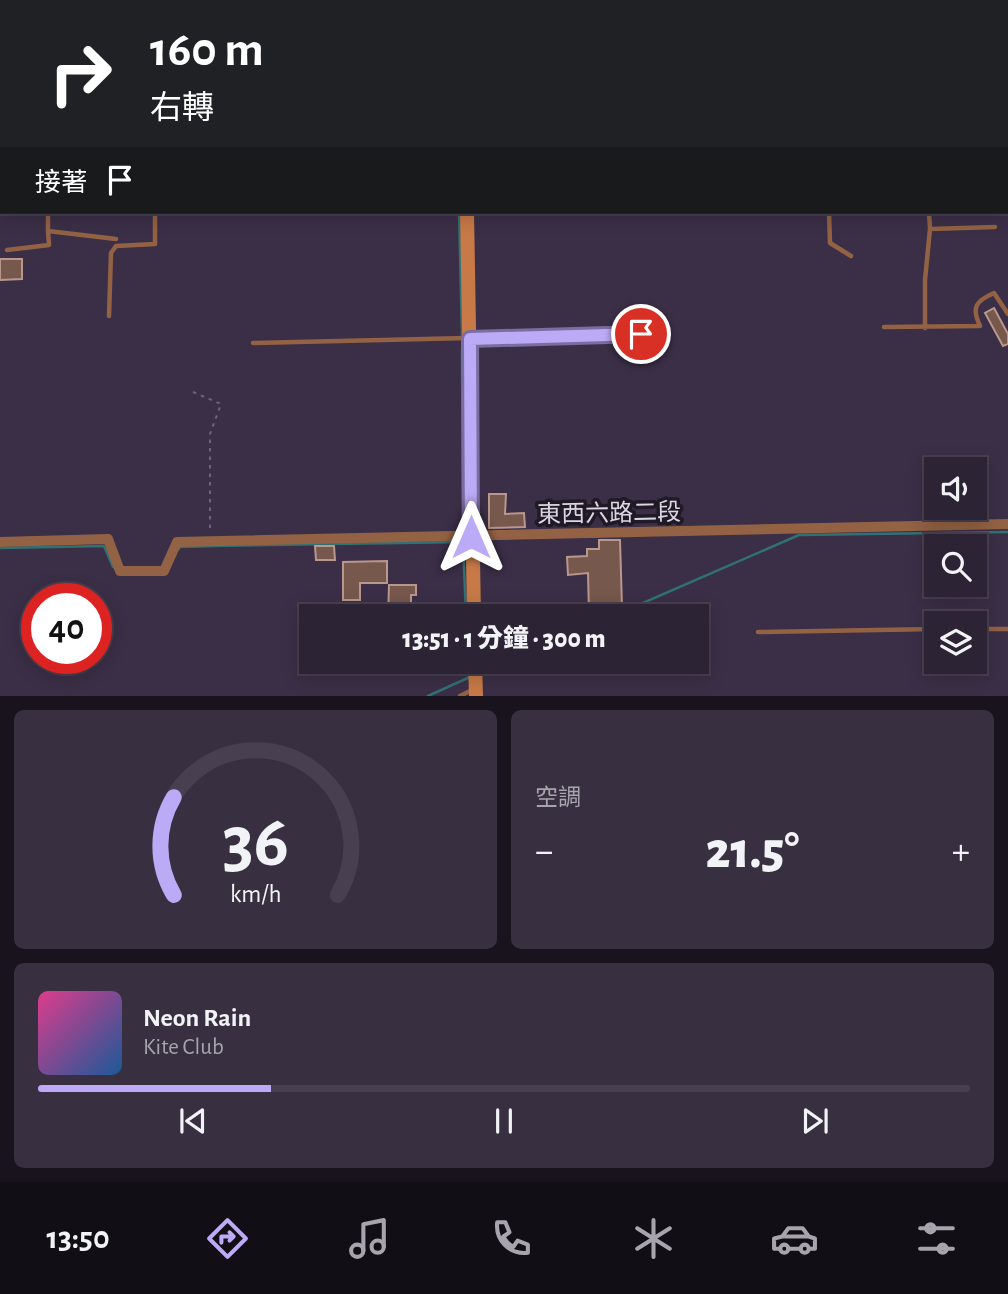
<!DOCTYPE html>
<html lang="zh-TW">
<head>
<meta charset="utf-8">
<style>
	:root { --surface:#2c2335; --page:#382f41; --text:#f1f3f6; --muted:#a6a4ad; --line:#484050; --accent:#bbaaf6 }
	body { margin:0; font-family:"Alegreya Sans","Noto Sans TC",sans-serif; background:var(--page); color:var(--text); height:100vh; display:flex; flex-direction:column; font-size:26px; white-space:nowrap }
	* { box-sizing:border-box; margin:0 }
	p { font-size:23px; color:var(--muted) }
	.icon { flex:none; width:38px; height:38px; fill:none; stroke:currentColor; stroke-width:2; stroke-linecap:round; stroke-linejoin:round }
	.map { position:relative; height:696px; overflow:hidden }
	.drawer { display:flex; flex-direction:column; gap:14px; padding:14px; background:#18131d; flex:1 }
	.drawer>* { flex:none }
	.guide { position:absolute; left:0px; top:0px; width:1008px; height:214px; box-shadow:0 4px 18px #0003,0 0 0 2px var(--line); background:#202124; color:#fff; overflow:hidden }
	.buttons { position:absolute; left:924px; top:457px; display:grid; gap:14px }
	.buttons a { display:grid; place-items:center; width:63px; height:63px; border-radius:0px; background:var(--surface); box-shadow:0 4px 18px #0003,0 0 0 2px var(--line); font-size:35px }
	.speed { position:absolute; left:21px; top:583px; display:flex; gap:14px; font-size:35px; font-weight:700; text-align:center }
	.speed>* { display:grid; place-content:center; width:91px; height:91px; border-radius:50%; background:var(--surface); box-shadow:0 4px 18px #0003,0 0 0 2px var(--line); line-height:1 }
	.speed .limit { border:10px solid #d22; background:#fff; color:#111 }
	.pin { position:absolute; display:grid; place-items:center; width:60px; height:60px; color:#fff; margin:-30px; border:4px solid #fff; border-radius:50%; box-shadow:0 2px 7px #0007 }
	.me { position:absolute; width:77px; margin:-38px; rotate:0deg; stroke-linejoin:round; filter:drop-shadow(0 0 5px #0008) }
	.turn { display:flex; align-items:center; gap:24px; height:147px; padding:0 35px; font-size:32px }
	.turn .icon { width:91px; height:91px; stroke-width:2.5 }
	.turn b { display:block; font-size:49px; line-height:60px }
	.then { display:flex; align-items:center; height:66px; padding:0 35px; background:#0003; gap:14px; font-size:26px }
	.big { font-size:52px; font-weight:800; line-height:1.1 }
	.drawer .tile { flex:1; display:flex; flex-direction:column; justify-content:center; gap:10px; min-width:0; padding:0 24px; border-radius:10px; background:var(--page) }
	.drawer .dial { align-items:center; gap:0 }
	.dial svg { height:182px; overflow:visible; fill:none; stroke:var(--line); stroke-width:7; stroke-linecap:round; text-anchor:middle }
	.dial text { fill:var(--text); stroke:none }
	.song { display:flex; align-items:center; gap:21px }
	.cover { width:84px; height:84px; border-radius:10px; background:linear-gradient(135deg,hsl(330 70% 55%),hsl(210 70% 35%)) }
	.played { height:7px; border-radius:4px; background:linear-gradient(90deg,var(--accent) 25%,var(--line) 25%) }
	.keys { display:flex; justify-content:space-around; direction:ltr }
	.heat { display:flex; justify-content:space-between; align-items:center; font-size:38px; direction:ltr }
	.drawer .tiles { flex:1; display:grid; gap:14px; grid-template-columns:1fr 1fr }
	.tile:last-child { grid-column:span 2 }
	.trip { position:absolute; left:299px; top:604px; width:410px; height:70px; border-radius:0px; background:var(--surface); box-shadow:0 4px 18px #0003,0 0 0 2px var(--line); font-weight:800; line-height:70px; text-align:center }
	.tab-bar { display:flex; height:112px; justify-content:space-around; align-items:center; background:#120e15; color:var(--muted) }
	.tab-bar .icon { width:49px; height:49px }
	.tab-bar .selected { color:var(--accent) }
	.tab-bar b { font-size:32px; color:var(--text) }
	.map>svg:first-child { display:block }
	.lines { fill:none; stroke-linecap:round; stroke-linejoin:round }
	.stream { stroke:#307274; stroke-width:2.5 }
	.building { fill:#77584d; stroke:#ba978c; stroke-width:2 }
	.path { stroke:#6e6479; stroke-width:2; stroke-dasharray:3.5 5; stroke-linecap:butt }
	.lane { stroke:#936244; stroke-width:4.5 }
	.street { stroke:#936244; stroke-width:10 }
	.secondary { stroke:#c77a47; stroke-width:14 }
	.route-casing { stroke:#7a6ea0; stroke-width:18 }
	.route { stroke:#bbaaf6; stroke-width:12 }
	.labels { text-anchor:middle; stroke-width:7; stroke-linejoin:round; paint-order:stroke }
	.street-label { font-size:24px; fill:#dcd5e5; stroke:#1f1a25 }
</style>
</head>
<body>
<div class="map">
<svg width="1008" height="696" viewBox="0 0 1008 696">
	<rect width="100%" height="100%" fill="#3b2f47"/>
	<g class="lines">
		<!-- stream -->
		<path class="stream" d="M 453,0 L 453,2
			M 1006,124 L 1008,124
			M 0,146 L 2,146
			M 459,212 L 462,336
			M 462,350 L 463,532
			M 463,542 L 466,616
			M 0,548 L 104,546 L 113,567
			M 179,549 L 180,547 L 214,546 L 463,542
			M 613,616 L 799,535 L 1008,532
			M 480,673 L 507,662
			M 428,696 L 470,677"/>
	</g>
	<!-- building -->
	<path class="building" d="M 0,259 L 22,259 L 22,279 L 0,280 Z
		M 994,308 L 1008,334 L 1008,344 L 1003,346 L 985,313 Z
		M 489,494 L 506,494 L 505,514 L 524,513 L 525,527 L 489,528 Z
		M 599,540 L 620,540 L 622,607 L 601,607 L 601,613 L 589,613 L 588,573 L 568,575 L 567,557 L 587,556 L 587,549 L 599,549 Z
		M 315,546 L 334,546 L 335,560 L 316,560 Z
		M 387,561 L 387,583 L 360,583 L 360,600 L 343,600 L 343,562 Z
		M 389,585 L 416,585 L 416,595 L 411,595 L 411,616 L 388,616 Z
		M 300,622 L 312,622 L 312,638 L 300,638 Z"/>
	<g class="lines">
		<!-- path -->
		<path class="path" d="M 193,392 L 221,404 L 210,434 L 210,533"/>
		<!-- lane -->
		<path class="lane" d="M 97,0 L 97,2
			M 48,212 L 48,231 L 116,239
			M 829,212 L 830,243 L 851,256
			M 930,229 L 995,227
			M 7,250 L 49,245 L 48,231
			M 109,316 L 111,253 L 116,246 L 155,244 L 155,212
			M 884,327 L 980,326 C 971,307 976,301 994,293 L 1008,314
			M 925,328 L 925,280 L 930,229 L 929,212
			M 253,343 L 641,334
			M 975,629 L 1008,629
			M 758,632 L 936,629
			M 460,696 L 472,690"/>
		<!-- street -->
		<path class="street" d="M 0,542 L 108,539 L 120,571 L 164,571 L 177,542 L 1008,524"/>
		<!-- secondary -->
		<path class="secondary" d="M 461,0 L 461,2
			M 938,0 L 940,2
			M 1006,60 L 1008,62
			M 1006,116 L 1008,115
			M 0,135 L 2,135
			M 467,212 L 474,616
			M 475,662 L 476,696"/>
	</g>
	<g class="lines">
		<defs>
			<path id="route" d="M 471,537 L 470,339 L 641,334"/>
		</defs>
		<!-- route casing -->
		<use href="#route" class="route-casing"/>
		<!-- route -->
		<use href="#route" class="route"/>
	</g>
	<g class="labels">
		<!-- street labels -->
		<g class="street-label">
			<text transform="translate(609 513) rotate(-1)" y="8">東西六路二段</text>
		</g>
	</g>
</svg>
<div class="buttons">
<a><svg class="icon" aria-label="sound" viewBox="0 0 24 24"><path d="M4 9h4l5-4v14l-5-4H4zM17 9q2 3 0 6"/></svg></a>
<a><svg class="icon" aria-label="search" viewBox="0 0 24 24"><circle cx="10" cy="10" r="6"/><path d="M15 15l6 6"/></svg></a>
<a><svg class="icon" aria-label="layers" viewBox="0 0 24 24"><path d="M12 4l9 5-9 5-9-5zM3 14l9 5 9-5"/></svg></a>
</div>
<div class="speed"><div class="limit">40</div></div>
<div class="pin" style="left:641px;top:334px;background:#d93025"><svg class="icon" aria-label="arrive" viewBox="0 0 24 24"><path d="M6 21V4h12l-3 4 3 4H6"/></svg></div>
<svg class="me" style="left:471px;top:537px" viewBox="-20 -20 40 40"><path d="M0-17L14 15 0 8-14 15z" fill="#bbaaf6" stroke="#fff" stroke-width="4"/></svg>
<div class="trip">13:51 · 1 分鐘 · 300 m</div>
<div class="guide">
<div class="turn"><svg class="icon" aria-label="right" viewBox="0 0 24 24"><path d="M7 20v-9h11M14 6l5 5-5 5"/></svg><div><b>160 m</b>右轉</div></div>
<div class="then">接著<svg class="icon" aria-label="arrive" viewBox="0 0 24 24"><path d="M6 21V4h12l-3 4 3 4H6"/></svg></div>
</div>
</div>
<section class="drawer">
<div class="tiles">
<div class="tile dial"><svg viewBox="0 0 100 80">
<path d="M14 69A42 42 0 1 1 86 69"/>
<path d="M14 69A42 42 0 0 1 14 26" stroke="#bbaaf6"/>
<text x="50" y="56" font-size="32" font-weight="700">36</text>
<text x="50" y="72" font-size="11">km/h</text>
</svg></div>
<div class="tile"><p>空調</p>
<div class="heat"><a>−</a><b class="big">21.5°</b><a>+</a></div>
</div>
<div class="tile">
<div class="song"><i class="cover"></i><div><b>Neon Rain</b><p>Kite Club</p></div></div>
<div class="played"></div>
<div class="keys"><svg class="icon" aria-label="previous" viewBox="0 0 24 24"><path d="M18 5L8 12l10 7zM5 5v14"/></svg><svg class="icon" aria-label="pause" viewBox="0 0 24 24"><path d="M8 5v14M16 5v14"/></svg><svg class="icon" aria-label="next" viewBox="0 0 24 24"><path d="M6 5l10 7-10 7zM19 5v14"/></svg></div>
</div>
</div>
</section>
<nav class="tab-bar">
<b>13:50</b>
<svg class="icon selected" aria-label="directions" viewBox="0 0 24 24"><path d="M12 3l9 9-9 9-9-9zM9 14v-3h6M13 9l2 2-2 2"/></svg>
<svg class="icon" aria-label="music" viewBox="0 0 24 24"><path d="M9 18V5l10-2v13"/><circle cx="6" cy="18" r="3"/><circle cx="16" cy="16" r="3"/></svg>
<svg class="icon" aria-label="phone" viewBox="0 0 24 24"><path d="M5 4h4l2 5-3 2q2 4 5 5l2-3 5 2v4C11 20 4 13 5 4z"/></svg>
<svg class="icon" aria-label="climate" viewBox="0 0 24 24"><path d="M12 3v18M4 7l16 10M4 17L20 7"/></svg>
<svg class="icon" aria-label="car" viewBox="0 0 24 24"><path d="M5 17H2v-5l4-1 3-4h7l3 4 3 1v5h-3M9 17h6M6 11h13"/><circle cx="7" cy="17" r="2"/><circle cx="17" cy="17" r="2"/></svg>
<svg class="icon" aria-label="filters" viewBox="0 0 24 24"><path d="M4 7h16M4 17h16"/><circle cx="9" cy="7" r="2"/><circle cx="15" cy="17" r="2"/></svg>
</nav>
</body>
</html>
